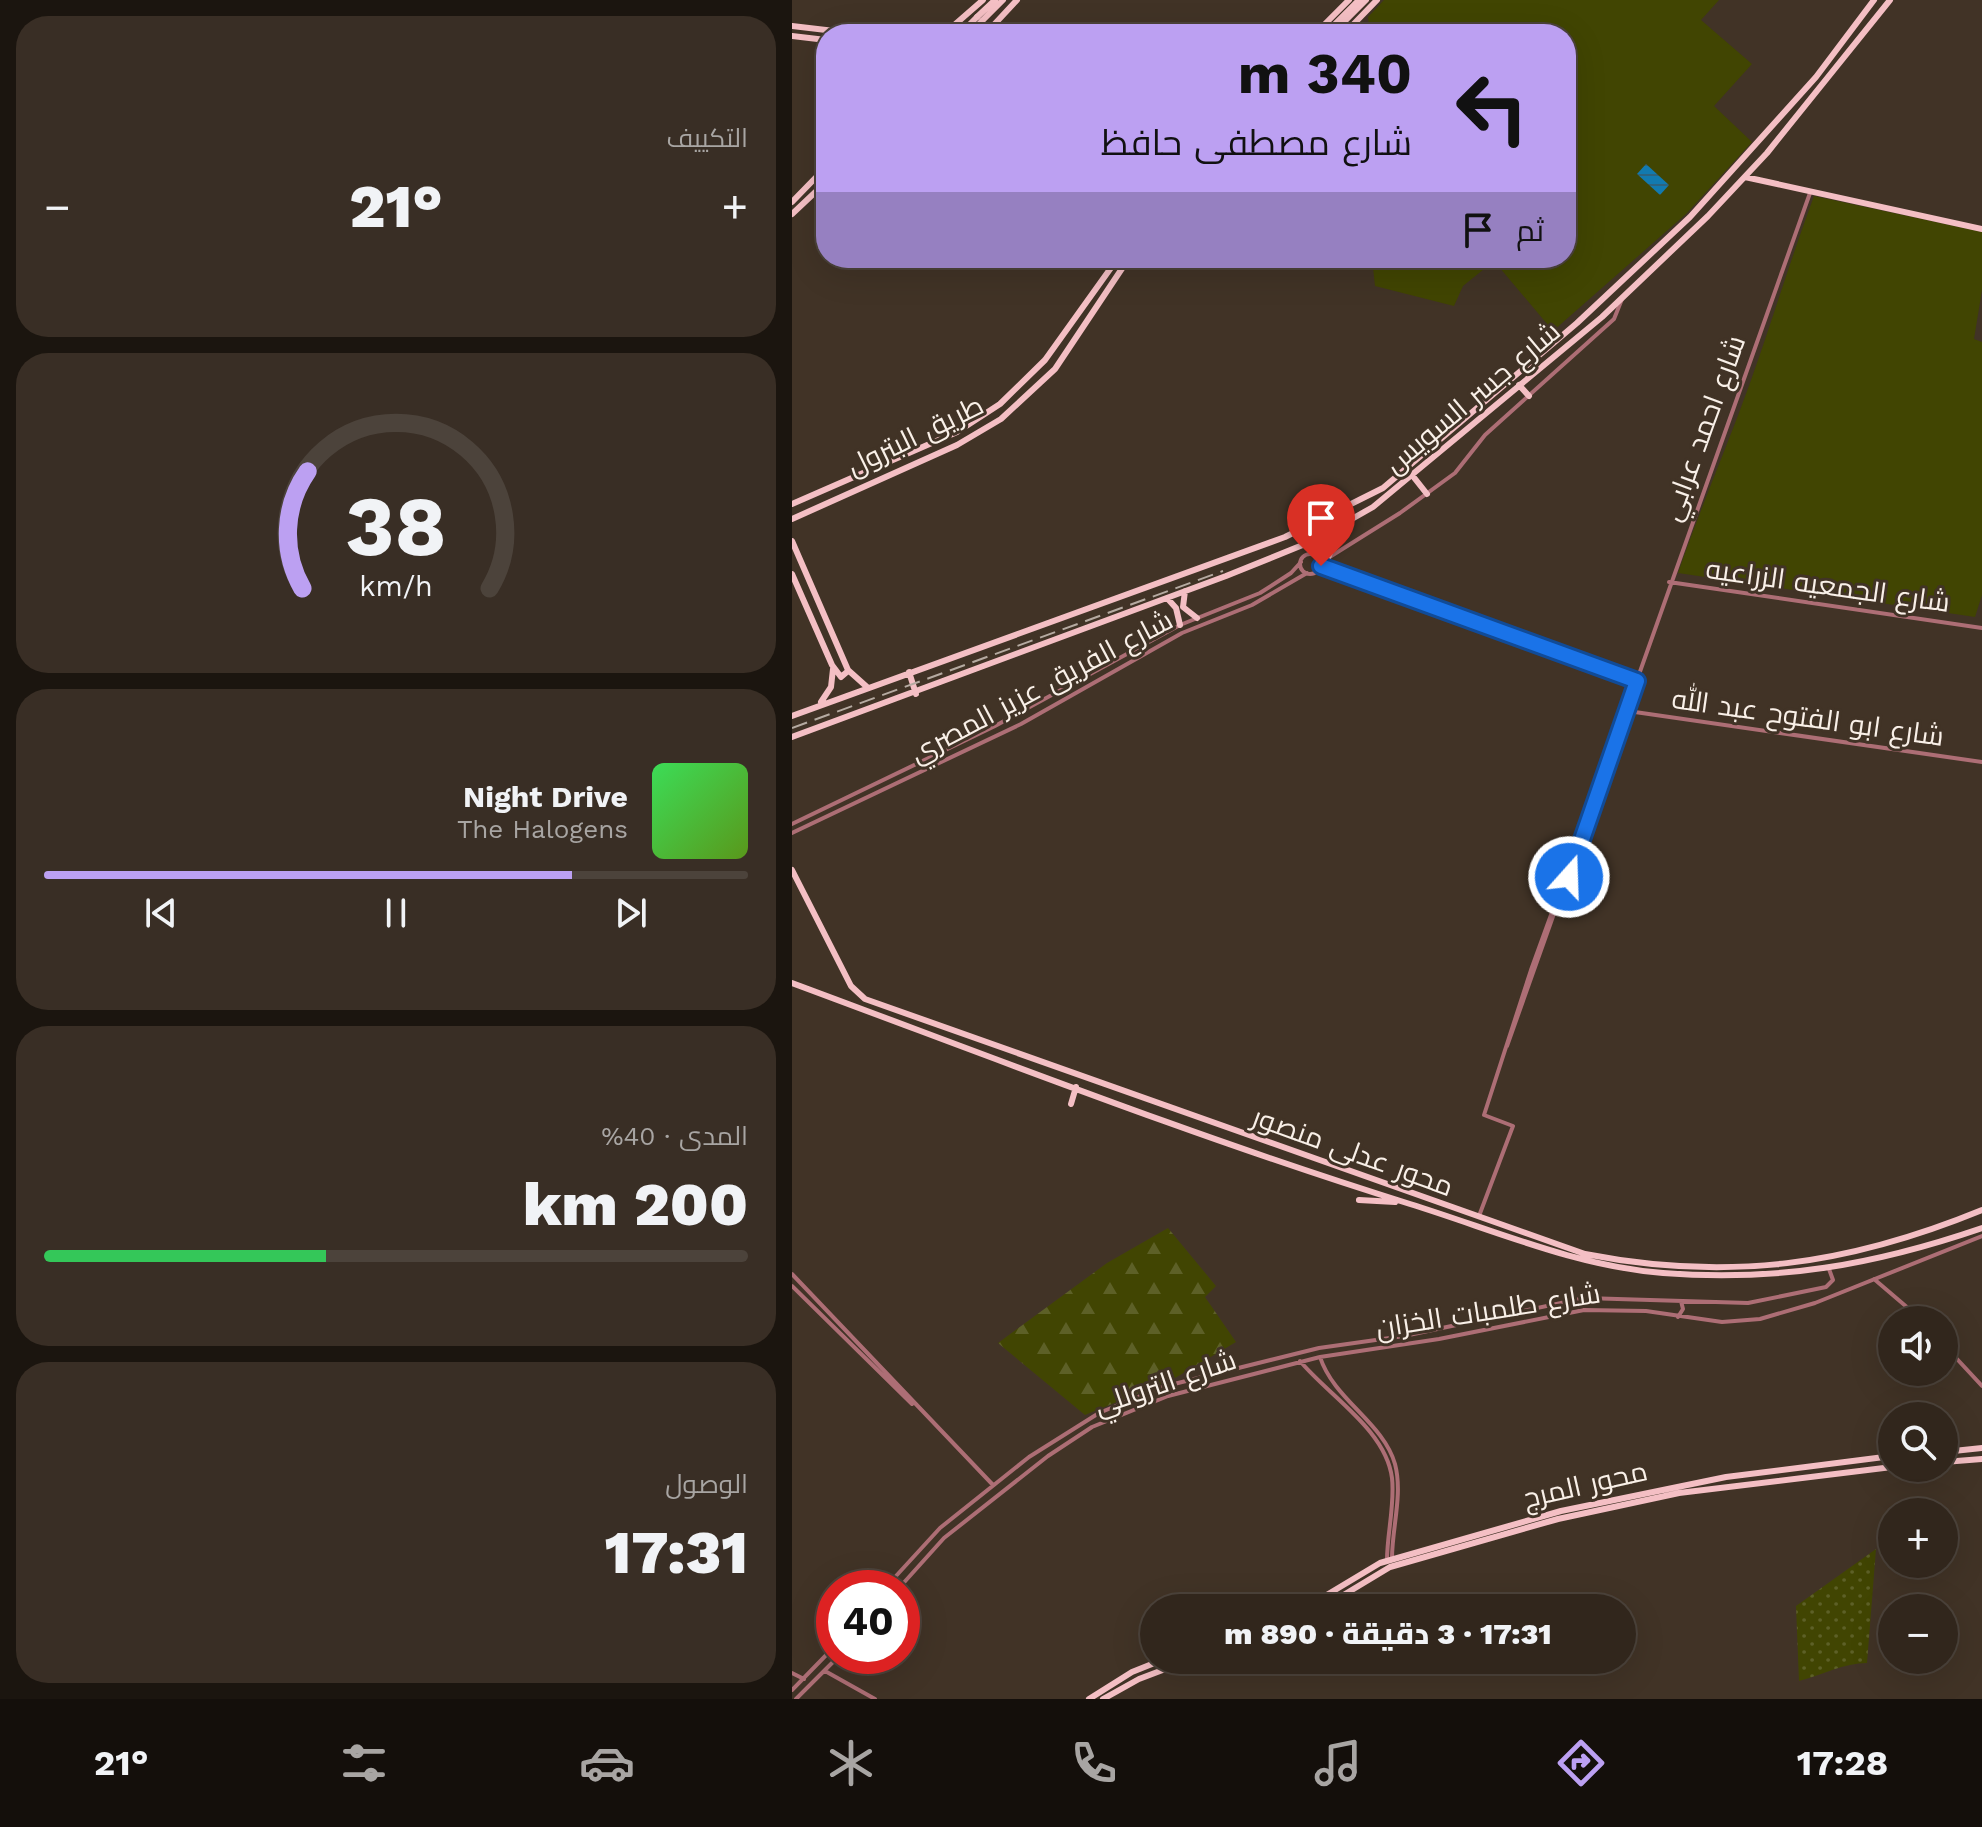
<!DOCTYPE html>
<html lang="ar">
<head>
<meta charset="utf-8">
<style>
	:root { --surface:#31261c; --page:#392e25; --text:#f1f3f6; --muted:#a8a5a3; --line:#4c433b; --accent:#bca0f2 }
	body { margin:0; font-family:"Work Sans",Cairo,sans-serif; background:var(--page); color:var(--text); direction:rtl; height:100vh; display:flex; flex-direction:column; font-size:30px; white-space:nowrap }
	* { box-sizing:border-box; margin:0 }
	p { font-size:26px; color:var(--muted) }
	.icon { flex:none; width:44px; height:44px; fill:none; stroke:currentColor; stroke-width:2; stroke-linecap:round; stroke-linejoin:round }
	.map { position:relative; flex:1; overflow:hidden; direction:ltr }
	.panel { display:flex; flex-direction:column; gap:16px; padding:16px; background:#1b150f; width:792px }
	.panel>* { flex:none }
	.guide { position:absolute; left:24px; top:24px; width:760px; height:244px; border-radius:32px; box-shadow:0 8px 32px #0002,0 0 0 2px var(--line); direction:rtl; background:#bca0f2; color:#111; overflow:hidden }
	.fabs { position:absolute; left:1086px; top:1306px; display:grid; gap:16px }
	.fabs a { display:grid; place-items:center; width:80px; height:80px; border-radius:50%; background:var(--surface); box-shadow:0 8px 32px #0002,0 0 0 2px var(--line); font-size:40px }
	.speed { position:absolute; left:24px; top:1570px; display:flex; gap:16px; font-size:40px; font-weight:700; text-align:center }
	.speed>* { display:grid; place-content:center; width:104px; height:104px; border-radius:50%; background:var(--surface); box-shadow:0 8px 32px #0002,0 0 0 2px var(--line); line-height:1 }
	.speed .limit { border:12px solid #d22; background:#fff; color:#111 }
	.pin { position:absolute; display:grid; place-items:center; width:68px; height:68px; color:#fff; margin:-82px -34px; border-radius:50% 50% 50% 0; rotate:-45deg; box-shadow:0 0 8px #0007 }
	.pin .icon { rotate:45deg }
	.me { position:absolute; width:88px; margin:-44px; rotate:20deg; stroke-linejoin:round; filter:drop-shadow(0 0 6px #0008) }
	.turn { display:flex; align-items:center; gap:28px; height:168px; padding:0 32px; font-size:36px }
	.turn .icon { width:104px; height:104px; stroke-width:2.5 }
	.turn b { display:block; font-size:56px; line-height:68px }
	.then { display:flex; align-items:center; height:76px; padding:0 32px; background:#0003; gap:16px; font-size:30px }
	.big { font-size:60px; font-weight:800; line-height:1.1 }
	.panel .tile { flex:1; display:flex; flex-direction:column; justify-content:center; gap:12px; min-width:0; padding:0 28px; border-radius:32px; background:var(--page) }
	.panel .dial { align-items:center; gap:0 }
	.dial svg { height:208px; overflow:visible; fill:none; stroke:var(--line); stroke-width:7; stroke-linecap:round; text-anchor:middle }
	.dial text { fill:var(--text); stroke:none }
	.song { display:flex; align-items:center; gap:24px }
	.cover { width:96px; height:96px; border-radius:12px; background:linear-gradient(135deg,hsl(130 70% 55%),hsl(90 70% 35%)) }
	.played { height:8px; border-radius:4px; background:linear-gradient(90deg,var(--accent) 75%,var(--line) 75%) }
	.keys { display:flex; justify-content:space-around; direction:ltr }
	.heat { display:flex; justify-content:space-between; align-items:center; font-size:44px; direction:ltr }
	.charge { height:12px; border-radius:6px; background:linear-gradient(90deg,#34c759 40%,var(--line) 0) }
	.trip { position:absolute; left:348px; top:1594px; width:496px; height:80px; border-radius:40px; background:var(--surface); box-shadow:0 8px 32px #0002,0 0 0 2px var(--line); font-weight:800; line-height:80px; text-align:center; direction:rtl }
	.menu { display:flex; height:128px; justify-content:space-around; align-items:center; background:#140f0b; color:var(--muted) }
	.menu .icon { width:56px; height:56px }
	.menu .current { color:var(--accent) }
	.menu b { font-size:36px; color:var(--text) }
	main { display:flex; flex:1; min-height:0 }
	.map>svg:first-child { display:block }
	.grass { fill:url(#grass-dots) }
	.forest { fill:url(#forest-firs) }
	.park { fill:#414502 }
	.water { fill:url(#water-rules) }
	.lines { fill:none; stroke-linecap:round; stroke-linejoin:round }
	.minor { stroke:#ad6e75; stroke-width:4 }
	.major { stroke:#f4bfc4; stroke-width:6 }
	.rail { stroke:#b5aaa1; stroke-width:2; stroke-dasharray:16 8; stroke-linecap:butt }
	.major-bridge { stroke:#f4bfc4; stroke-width:6 }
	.route-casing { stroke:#114b97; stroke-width:20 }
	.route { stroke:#1a73e8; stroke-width:14 }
	.labels { text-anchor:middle; stroke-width:6; stroke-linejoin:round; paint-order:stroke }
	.street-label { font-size:28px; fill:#f9f0e8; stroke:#413326 }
</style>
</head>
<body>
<main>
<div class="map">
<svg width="1190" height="1699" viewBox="0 0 1190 1699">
	<defs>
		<pattern id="grass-dots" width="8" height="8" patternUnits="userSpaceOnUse" patternTransform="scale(2)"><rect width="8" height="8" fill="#414502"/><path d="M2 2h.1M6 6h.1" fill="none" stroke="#5d6027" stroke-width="1.8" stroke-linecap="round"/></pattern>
		<pattern id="forest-firs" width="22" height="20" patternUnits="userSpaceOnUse" patternTransform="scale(2)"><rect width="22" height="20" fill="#414502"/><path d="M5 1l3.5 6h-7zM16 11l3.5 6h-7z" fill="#5d6027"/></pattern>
		<pattern id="water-rules" width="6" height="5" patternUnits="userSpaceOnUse" patternTransform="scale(2)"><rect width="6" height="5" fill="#127aaf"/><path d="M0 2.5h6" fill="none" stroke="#2c6480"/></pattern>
	</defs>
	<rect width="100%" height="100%" fill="#413326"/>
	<!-- grass -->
	<path class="grass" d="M 1084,1549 L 1075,1663 C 1052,1663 1030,1675 1007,1681 L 1004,1606 Z"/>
	<!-- forest -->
	<path class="forest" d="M 376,1228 L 424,1286 L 413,1297 L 444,1342 L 383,1378 L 293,1415 L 206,1343 L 315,1263 Z"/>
	<!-- park -->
	<path class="park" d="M 592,0 L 927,0 L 909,20 L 960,64 L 922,106 L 960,142 L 894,214 L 761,331 L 702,261 L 671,286 L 662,306 L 583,286 L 580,258 L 774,258 L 774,34 L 578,34 L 576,17 Z
		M 1022,196 L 1190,232 L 1190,290 L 1182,339 L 1190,342 L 1190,595 L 1183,617 L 886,573 C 908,509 935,447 958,383 C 980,321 999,258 1022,196 Z"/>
	<!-- water -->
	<path class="water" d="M 854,164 L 877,185 L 868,195 L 845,174 Z"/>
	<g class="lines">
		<!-- minor -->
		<path class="minor" d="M508 564a10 10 0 1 1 20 0a10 10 0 1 1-20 0Z
			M 528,563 L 608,513 L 663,473 L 693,435 L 822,319 L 830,299
			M 528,564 L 843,681
			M 524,572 L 555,578
			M 877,582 L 1190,628
			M 836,711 L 1190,762
			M 0,824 L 203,726 L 388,625 L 468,593 L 499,573 L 509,562
			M 0,833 L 229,724 L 390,633 L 460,605 L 515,573
			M 715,1046 L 1018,193
			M 687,1216 L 721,1126 L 692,1115 L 739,970 L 844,681
			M 0,1274 L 201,1485
			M 1082,1279 L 1130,1320
			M 0,1286 L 120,1404
			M 886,1317 L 891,1309 L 889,1301
			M 1152,1345 L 1190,1386
			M 528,1357 C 542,1400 591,1422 603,1464 C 611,1494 600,1528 600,1558
			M 508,1361 C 537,1396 594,1430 600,1478 C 603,1504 595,1534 595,1560
			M 93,1588 L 148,1528 L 237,1457 L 307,1413 L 370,1387 L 527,1348 L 612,1336 L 793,1298 L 956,1303 L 1034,1287 L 1041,1280 L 1037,1269
			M 107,1588 L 152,1538 L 256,1456 L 300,1427 L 376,1396 L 528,1357 L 647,1339 L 792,1310 L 854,1311 L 930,1322 L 968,1319 L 1023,1303 L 1190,1236
			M 33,1671 L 83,1699
			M 0,1673 L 12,1679
			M 0,1690 L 42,1647
			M 4,1699 L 47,1656"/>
		<!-- major -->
		<path class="major" d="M 185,17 L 203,0
			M 190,21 L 211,0
			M 0,26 L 68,34
			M 152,34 L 191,0
			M 186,34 L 198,29
			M 198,34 L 198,29 L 225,0
			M 523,34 L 557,0
			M 533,34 L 567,0
			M 540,34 L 574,0
			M 552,34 L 585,0
			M 0,36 L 34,40
			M 953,177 L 1190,229
			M 0,202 L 34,167
			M 0,214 L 34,182
			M 727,385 L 737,396
			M 620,475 L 635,494
			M 0,504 L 165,432 L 208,404 L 253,360 L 326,258
			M 0,519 L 165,445 L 209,419 L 263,369 L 337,258
			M 0,541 L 56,670 L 75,687
			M 536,558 L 548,527
			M 0,574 L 40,665 L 49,677 L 56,671
			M 393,591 L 391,607 L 405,618
			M 375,598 L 384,608 L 388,625
			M 117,672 L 124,694
			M 29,702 L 39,687 L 41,669
			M 0,716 L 493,537 L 591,488 L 785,323 L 898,217 L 1024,77 L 1082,0
			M 0,737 L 434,576 L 523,540 L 581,507 L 810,317 L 916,216 L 975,153 L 1098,0
			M 0,870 L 59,986 L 73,999 L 793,1254 C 936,1282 1056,1265 1190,1210
			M 0,983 C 205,1059 409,1139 618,1204 C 702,1230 783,1266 871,1273 C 985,1282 1082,1265 1190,1228
			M 279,1104 L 284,1087
			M 567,1200 L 603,1202
			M 1152,1452 L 1190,1448
			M 1152,1462 L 1190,1459
			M 513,1608 L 588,1563 L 769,1511 L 934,1477 L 1100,1456
			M 530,1608 L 598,1567 L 766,1519 L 887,1493 L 1100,1467
			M 297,1699 L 340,1672 L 370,1660
			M 311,1699 L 347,1679 L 397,1660"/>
		<!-- rail -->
		<path class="rail" d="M 0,728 L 431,571"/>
		<!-- major-bridge -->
		<path class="major-bridge" d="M 168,34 L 185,17
			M 177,34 L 190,21"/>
	</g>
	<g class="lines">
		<defs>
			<path id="route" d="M 529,566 L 845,681 L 777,877"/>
		</defs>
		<!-- route casing -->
		<use href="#route" class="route-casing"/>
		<!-- route -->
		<use href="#route" class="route"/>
	</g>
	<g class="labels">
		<!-- street labels -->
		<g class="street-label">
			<text transform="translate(680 397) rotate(-40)" y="10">شارع جسر السويس</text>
			<text transform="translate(911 428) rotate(-70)" y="10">شارع احمد عرابي</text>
			<text transform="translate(123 435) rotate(-26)" y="10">طريق البترول</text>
			<text transform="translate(1036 585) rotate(8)" y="10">شارع الجمعيه الزراعيه</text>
			<text transform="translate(249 686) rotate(-28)" y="10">شارع الفريق عزيز المصري</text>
			<text transform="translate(1016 717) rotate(8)" y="10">شارع ابو الفتوح عبد الله</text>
			<text transform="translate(561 1151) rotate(20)" y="10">محور عدلى منصور</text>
			<text transform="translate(696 1310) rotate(-9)" y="10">شارع طلمبات الخزان</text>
			<text transform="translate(373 1382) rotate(-19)" y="10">شارع التروللي</text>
			<text transform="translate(793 1484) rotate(-13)" y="10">محور المرج</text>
		</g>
	</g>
</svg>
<div class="fabs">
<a><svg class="icon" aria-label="sound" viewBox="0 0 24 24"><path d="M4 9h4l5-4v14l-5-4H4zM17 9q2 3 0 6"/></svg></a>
<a><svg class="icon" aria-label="search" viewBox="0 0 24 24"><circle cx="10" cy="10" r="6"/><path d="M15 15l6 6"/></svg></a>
<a>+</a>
<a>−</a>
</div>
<div class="speed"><div class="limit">40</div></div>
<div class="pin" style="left:529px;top:566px;background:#d93025"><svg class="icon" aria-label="arrive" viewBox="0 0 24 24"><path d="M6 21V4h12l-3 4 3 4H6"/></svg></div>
<svg class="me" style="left:777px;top:877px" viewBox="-20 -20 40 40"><circle r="17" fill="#1a73e8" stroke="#fff" stroke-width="3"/><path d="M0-11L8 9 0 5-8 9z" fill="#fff"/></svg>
<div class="trip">17:31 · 3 دقيقة · 890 m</div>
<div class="guide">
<div class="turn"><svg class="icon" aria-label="left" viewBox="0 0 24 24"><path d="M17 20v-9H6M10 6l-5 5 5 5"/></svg><div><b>340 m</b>شارع مصطفى حافظ</div></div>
<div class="then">ثم<svg class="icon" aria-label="arrive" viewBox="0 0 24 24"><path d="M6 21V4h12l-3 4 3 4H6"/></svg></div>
</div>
</div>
<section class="panel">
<div class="tile"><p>التكييف</p>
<div class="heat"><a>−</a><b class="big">21°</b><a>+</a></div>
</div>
<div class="tile dial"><svg viewBox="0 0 100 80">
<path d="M14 69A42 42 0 1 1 86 69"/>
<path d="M14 69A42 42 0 0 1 16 24" stroke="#bca0f2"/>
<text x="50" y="56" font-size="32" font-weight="700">38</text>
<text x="50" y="72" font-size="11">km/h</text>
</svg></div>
<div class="tile">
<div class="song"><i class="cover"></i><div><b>Night Drive</b><p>The Halogens</p></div></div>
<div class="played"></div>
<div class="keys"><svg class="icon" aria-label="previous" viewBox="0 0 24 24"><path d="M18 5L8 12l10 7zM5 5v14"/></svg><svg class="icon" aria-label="pause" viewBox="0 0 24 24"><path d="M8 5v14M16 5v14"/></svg><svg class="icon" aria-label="next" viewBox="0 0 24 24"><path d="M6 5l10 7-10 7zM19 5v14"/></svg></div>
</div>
<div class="tile"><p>المدى · 40%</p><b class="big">200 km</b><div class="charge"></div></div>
<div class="tile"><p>الوصول</p><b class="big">17:31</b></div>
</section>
</main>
<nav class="menu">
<b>17:28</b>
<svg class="icon current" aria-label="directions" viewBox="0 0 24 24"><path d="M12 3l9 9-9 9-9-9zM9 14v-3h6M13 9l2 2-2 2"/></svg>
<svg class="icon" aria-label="music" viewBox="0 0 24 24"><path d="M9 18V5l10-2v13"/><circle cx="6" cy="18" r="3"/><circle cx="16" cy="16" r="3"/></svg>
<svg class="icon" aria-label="phone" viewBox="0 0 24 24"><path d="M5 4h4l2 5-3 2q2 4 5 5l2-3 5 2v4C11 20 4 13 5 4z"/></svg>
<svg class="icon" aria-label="climate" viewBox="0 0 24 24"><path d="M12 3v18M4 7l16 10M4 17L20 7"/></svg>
<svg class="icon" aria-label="car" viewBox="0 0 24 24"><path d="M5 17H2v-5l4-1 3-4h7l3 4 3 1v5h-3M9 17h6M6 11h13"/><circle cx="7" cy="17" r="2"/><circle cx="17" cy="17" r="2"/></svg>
<svg class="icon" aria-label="filters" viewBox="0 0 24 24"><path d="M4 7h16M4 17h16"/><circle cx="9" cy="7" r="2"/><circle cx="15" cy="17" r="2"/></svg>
<b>21°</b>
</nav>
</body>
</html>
